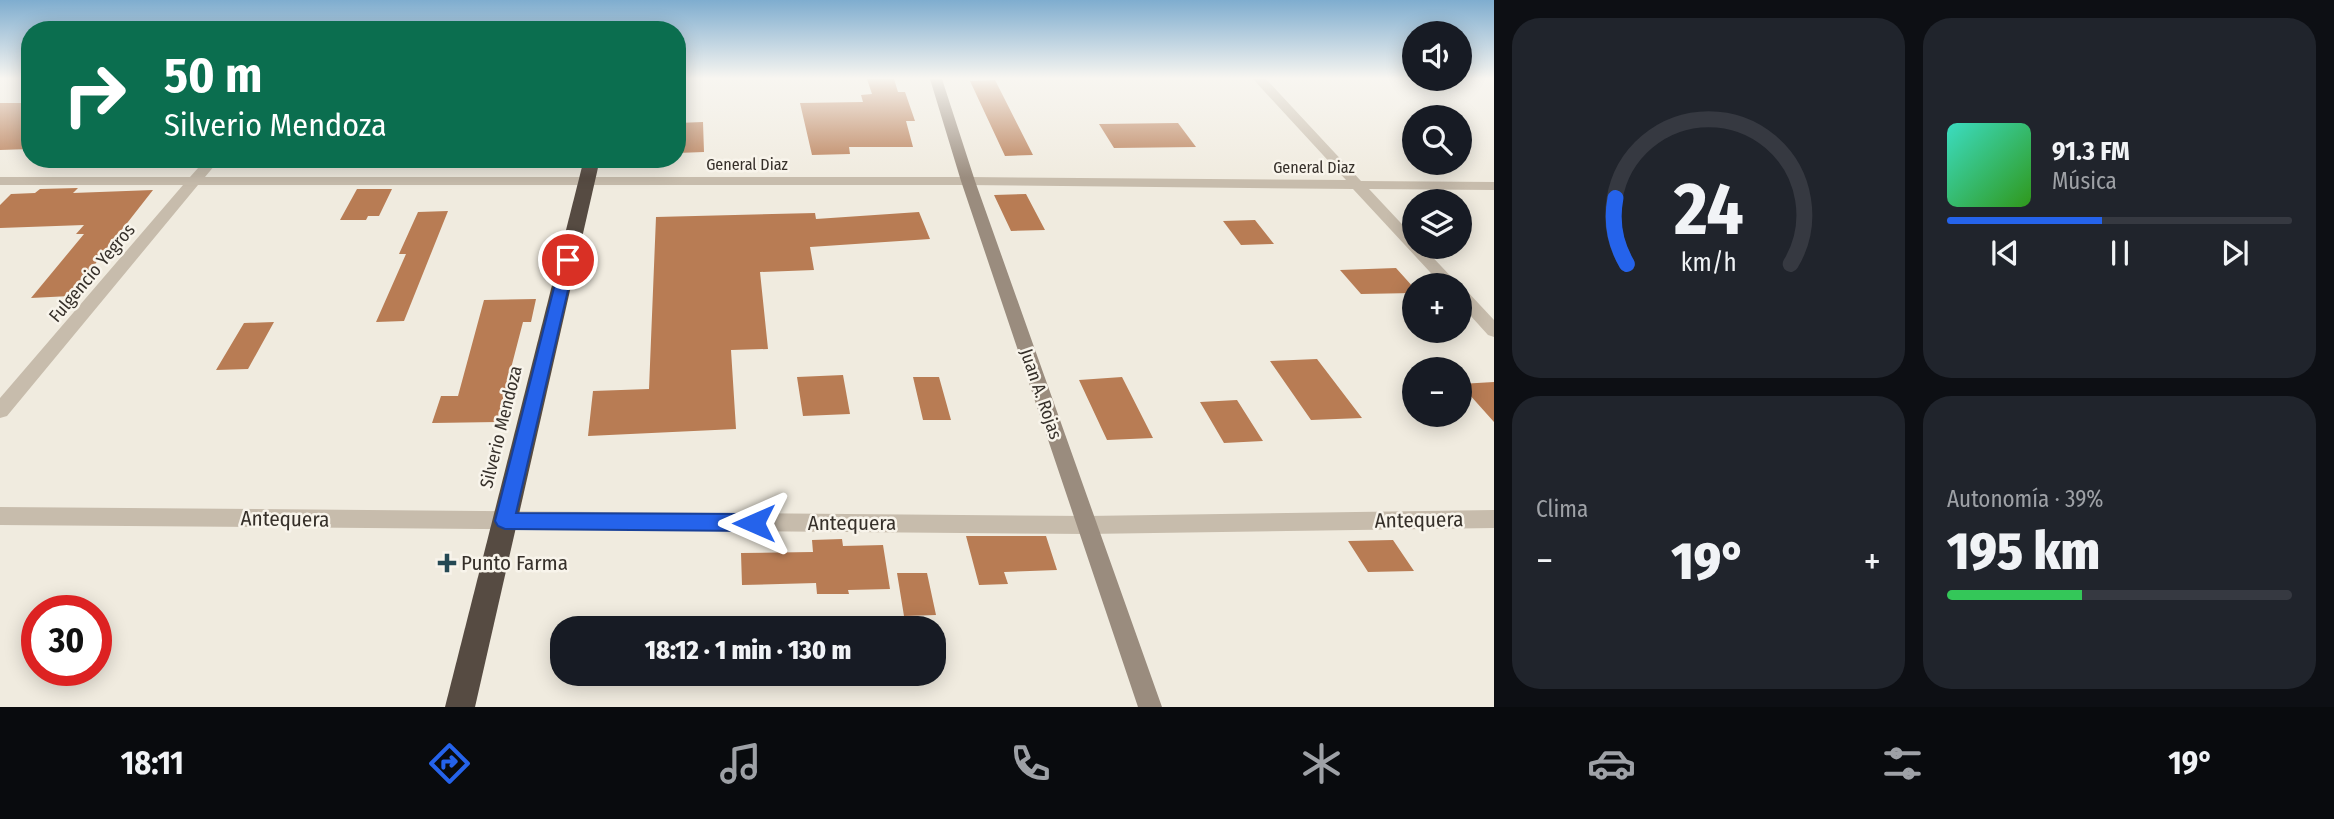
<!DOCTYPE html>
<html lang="es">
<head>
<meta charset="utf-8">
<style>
	:root { --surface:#171b24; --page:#20242c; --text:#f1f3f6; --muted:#9ea1a6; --line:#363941; --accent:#2563eb }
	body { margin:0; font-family:"Fira Sans Condensed",sans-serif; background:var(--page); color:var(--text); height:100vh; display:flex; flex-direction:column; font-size:26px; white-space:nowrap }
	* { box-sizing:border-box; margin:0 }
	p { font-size:23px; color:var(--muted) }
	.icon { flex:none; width:38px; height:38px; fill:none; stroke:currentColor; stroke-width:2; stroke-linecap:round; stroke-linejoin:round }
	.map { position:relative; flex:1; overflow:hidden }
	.side { display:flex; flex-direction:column; gap:18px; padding:18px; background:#0d0f14; width:840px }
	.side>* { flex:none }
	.top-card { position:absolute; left:21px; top:21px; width:665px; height:147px; border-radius:28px; box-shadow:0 4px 18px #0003; background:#0b6e4f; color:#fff; overflow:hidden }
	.buttons { position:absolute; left:1402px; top:21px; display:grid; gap:14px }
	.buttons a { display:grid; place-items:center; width:70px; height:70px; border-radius:50%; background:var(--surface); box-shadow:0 4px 18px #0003; font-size:35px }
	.speed { position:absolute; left:21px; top:595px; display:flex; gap:14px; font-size:35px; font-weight:700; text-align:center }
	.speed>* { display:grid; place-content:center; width:91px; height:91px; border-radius:50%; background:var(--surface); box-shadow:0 4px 18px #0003; line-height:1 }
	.speed .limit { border:10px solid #d22; background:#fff; color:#111 }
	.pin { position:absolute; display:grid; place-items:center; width:60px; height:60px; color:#fff; margin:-30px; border:4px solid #fff; border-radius:50%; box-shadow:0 2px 7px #0007 }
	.me { position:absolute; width:77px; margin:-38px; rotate:270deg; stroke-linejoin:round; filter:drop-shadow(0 0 5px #0008) }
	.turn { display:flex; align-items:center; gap:24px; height:147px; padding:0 28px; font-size:32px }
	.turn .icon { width:91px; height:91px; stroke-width:2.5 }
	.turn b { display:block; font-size:49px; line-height:60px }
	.big { font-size:52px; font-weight:800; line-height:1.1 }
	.side .widget { flex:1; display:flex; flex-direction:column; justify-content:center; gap:10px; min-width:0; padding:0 24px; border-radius:28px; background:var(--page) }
	.side .dial { align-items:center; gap:0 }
	.dial svg { height:182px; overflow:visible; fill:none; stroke:var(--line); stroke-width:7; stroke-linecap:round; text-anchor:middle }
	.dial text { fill:var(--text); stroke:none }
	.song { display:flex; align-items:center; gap:21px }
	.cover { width:84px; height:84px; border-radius:10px; background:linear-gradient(135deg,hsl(170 70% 55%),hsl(110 70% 35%)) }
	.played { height:7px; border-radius:4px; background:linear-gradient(90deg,var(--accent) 45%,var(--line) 45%) }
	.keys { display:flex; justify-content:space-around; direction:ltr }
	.heat { display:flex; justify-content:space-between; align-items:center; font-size:38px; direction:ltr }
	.charge { height:10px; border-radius:5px; background:linear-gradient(90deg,#34c759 39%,var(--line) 0) }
	.side .tiles { flex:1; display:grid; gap:18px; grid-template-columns:repeat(2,1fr) }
	.trip { position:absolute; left:550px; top:616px; width:396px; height:70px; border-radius:28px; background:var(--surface); box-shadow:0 4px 18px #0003; font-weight:800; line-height:70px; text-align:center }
	.tabs { display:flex; height:112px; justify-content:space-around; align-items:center; background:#090b0e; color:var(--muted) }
	.tabs .icon { width:49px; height:49px }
	.tabs .current { color:var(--accent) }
	.tabs b { font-size:32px; color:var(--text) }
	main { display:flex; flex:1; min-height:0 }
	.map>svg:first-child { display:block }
	.building { fill:#b87c54 }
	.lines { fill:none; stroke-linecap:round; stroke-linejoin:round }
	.street { fill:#c7bcac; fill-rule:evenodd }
	.secondary { fill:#9a8c7e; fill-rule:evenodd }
	.highway { fill:#564b42; fill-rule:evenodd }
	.route { fill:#2563eb; stroke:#184099; stroke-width:2 }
	.poi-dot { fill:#244853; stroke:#f8f4eb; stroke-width:2.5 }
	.labels { text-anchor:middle; stroke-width:5; stroke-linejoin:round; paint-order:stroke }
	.far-street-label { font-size:16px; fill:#36302a; stroke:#f8f4eb }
	.street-label { font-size:18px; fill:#36302a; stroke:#f8f4eb }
	.near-street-label { font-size:21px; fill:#36302a; stroke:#f8f4eb }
	.near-poi-label { font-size:21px; fill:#36302a; stroke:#f8f4eb; text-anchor:start }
</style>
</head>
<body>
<main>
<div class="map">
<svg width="1494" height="707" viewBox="0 0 1494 707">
	<rect width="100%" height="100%" fill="#f0ebdf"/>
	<!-- building -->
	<path class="building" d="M 867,79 L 894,79 L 898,92 L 905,92 L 915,121 L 906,121 L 913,147 L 849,147 L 850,154 L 812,155 L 800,103 L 863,102 L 861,95 L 872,94 Z
		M 995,80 L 1033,155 L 1005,156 L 970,81 Z
		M 0,103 L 30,103 L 30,149 L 0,150 Z
		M 703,122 L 704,152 L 677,153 L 677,123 Z
		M 1178,123 L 1196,147 L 1114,148 L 1099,124 Z
		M 78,188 L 73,193 L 153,190 L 70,296 L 31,298 L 84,234 L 76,234 L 84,225 L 0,228 L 0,205 L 11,194 L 35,193 L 40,189 Z
		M 357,189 L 392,189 L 379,216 L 368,216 L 366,220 L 340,220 Z
		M 1026,194 L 1045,230 L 1011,231 L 994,195 Z
		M 448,211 L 404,321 L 376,322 L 406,254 L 399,254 L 418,212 Z
		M 919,212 L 930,239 L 810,247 L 814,270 L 760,272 L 768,349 L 731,350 L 736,429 L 588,436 L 593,391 L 649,389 L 656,217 L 815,213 L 816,219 Z
		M 1255,220 L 1274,244 L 1241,245 L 1223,221 Z
		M 1396,268 L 1414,288 L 1414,293 L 1361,294 L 1340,270 Z
		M 536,299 L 531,322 L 523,322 L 497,422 L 432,423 L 441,396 L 458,396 L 484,300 Z
		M 274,322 L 248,369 L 216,370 L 244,323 Z
		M 1317,359 L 1362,418 L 1311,420 L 1270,361 Z
		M 843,375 L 850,414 L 803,416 L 797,377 Z
		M 913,377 L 939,377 L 951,420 L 923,420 Z
		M 1122,377 L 1153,438 L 1107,440 L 1079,380 Z
		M 1494,382 L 1494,422 L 1460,384 Z
		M 1237,400 L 1263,441 L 1224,443 L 1200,402 Z
		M 966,536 L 1046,536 L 1057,570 L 1004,572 L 1008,584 L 979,585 Z
		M 842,539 L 843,546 L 883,545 L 890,589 L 848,590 L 849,594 L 817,594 L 816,583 L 742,585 L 741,553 L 813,552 L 812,540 Z
		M 1393,540 L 1414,571 L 1368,572 L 1348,541 Z
		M 897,573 L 927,573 L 936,615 L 904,616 Z"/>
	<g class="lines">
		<!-- street -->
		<path class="street" d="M 1253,79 L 1266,79 L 1361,181 L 1494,182 L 1494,190 L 1369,189 L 1414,237 L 1414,247 L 1423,247 L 1459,285 L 1442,285 L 1353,189 L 968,185 L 198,185 L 7,416 L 0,418 L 0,398 L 183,185 L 0,185 L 0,177 L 190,177 L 206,159 L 220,159 L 205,177 L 968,177 L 1346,180 Z
			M 1460,289 L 1466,290 L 1494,320 L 1494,337 L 1488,335 L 1460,304 Z
			M 0,507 L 1087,516 L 1494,510 L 1494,528 L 1087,534 L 0,525 Z"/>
		<!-- secondary -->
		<path class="secondary" d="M 930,79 L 942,79 L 975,181 L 1162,707 L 1138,707 L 961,181 Z"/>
		<!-- highway -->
		<path class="highway" d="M 584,159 L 600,159 L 475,707 L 445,707 Z"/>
	</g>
	<!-- sky -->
	<linearGradient id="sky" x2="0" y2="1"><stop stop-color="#7fadcf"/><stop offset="0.44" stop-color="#f8f6f1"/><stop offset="1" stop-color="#f8f6f1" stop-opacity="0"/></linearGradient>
	<rect width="1494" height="178" fill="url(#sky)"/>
	<!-- route -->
	<path class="route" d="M 568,255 L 575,260 L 516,513 L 754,514 L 761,517 L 764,523 L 761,528 L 754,531 L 505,529 L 498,526 L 495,521 L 561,260 Z"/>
	<!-- markers -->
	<path class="poi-dot" d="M443.5 552.5h7v7h7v7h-7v7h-7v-7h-7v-7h7z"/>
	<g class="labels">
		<!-- far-street labels -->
		<g class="far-street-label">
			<text x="747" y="170">General Diaz</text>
			<text x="1314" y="173">General Diaz</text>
		</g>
		<!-- street labels -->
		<g class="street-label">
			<text transform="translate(92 273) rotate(-50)" y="6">Fulgencio Yegros</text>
			<text transform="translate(1041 394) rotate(71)" y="6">Juan A. Rojas</text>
			<text transform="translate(501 427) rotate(-76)" y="6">Silverio Mendoza</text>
		</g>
		<!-- near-street labels -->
		<g class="near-street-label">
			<text transform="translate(285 519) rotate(1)" y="7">Antequera</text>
			<text transform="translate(1419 520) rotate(-1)" y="7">Antequera</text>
			<text x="852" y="530">Antequera</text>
		</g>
		<!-- near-poi labels -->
		<g class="near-poi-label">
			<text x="461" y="570">Punto Farma</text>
		</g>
	</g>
</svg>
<div class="buttons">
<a><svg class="icon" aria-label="sound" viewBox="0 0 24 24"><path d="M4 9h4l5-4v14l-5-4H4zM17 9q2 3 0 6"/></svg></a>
<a><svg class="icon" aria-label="search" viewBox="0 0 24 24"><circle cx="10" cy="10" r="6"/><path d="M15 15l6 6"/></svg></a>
<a><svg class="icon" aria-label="layers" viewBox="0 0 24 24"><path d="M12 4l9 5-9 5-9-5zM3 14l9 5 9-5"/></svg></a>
<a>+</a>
<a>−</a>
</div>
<div class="speed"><div class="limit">30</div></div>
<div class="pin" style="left:568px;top:260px;background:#d93025"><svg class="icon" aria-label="arrive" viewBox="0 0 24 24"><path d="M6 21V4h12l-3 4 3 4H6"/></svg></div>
<svg class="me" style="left:754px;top:523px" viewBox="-20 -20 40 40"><path d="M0-17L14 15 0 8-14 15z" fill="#2563eb" stroke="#fff" stroke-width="4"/></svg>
<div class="trip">18:12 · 1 min · 130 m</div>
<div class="top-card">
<div class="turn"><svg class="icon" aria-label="right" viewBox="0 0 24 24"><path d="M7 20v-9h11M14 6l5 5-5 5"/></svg><div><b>50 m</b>Silverio Mendoza</div></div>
</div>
</div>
<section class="side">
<div class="tiles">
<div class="widget dial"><svg viewBox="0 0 100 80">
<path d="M14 69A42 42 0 1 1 86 69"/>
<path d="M14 69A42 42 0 0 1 9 40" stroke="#2563eb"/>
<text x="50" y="56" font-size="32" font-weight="700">24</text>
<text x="50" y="72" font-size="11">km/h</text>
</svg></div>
<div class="widget">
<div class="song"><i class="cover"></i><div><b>91.3 FM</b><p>Música</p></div></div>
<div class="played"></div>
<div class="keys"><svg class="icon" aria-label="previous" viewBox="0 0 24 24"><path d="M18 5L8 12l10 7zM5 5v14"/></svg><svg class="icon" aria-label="pause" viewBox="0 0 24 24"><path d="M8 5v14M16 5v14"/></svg><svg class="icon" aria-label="next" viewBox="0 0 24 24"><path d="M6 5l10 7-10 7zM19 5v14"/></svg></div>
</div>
<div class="widget"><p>Clima</p>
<div class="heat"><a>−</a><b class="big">19°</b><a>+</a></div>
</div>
<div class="widget"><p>Autonomía · 39%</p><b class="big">195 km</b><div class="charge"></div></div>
</div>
</section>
</main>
<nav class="tabs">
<b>18:11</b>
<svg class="icon current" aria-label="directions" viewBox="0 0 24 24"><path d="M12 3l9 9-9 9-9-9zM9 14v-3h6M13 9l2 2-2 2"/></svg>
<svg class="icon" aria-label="music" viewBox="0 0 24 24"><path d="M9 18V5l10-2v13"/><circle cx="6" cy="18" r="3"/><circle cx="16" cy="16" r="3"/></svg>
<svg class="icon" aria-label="phone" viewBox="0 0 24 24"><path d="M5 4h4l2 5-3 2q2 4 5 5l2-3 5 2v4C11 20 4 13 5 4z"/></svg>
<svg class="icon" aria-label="climate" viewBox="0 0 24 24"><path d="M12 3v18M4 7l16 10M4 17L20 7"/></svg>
<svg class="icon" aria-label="car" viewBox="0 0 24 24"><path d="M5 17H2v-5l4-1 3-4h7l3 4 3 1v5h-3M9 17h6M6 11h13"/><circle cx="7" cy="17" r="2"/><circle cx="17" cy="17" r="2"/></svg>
<svg class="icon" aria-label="filters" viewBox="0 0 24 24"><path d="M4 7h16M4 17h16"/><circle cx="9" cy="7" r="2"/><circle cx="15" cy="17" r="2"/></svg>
<b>19°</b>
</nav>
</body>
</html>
